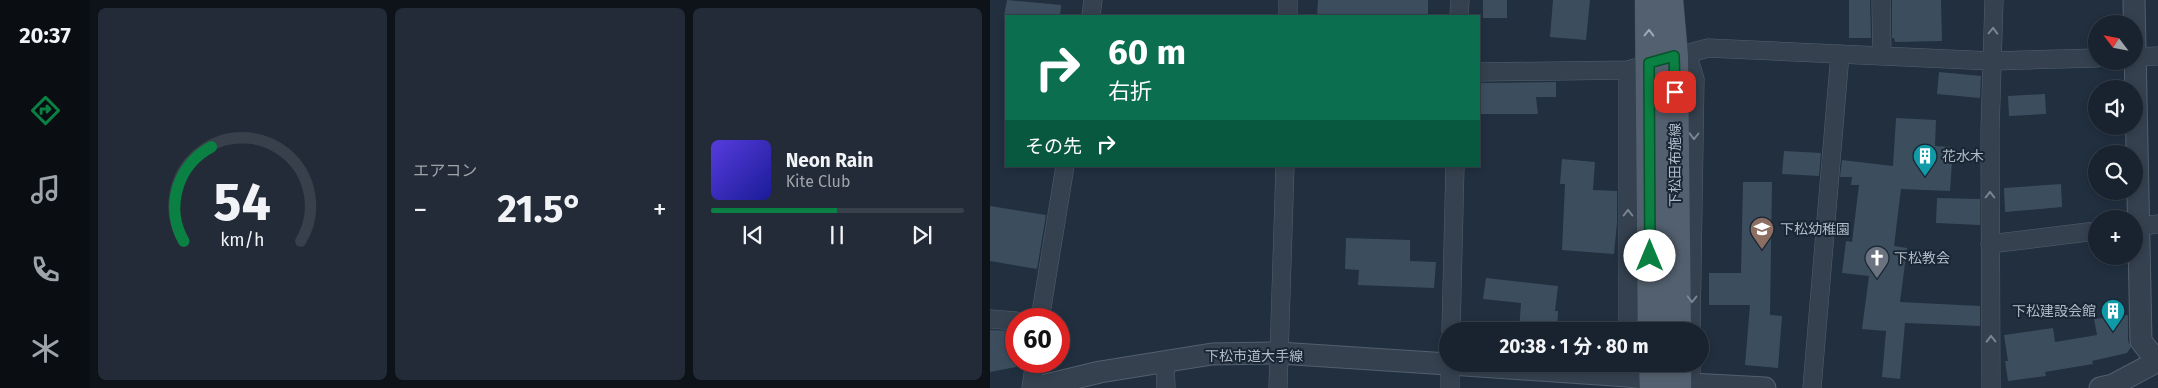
<!DOCTYPE html>
<html lang="ja">
<head>
<meta charset="utf-8">
<style>
	:root { --surface:#19232f; --page:#222b37; --text:#f1f3f6; --muted:#9fa4aa; --line:#37404b; --accent:#0b8043 }
	body { margin:0; font-family:"Fira Sans","Noto Sans JP",sans-serif; background:var(--page); color:var(--text); height:100vh; display:flex; flex-direction:column; font-size:19px; white-space:nowrap }
	* { box-sizing:border-box; margin:0 }
	p { font-size:16px; color:var(--muted) }
	.icon { flex:none; width:28px; height:28px; fill:none; stroke:currentColor; stroke-width:2; stroke-linecap:round; stroke-linejoin:round }
	.map { position:relative; flex:1; overflow:hidden }
	.side { display:flex; flex-direction:column; gap:8px; padding:8px; background:#0e131a; width:900px }
	.side>* { flex:none }
	.banner { position:absolute; left:15px; top:15px; width:475px; height:152px; border-radius:0px; box-shadow:0 2px 8px #0003,0 0 0 1px var(--line); background:#0b6e4f; color:#fff; overflow:hidden }
	.needle { width:32px; rotate:302deg }
	.tools { position:absolute; left:1098px; top:15px; display:grid; gap:10px }
	.tools a { display:grid; place-items:center; width:55px; height:55px; border-radius:50%; background:var(--surface); box-shadow:0 2px 8px #0003,0 0 0 1px var(--line); font-size:25px }
	.speed { position:absolute; left:15px; top:308px; display:flex; gap:10px; font-size:25px; font-weight:700; text-align:center }
	.speed>* { display:grid; place-content:center; width:65px; height:65px; border-radius:50%; background:var(--surface); box-shadow:0 2px 8px #0003,0 0 0 1px var(--line); line-height:1 }
	.speed .limit { border:8px solid #d22; background:#fff; color:#111 }
	.pin { position:absolute; display:grid; place-items:center; width:42px; height:42px; color:#fff; margin:-21px; border-radius:10px; box-shadow:0 2px 8px #0006 }
	.me { position:absolute; width:55px; margin:-28px; rotate:0deg; stroke-linejoin:round; filter:drop-shadow(0 0 4px #0008) }
	.turn { display:flex; align-items:center; gap:18px; height:105px; padding:0 20px; font-size:22px }
	.turn .icon { width:65px; height:65px; stroke-width:2.5 }
	.turn b { display:block; font-size:35px; line-height:42px }
	.then { display:flex; align-items:center; height:48px; padding:0 20px; background:#0003; gap:10px; font-size:19px }
	.big { font-size:38px; font-weight:700; line-height:1.1 }
	.side .widget { flex:1; display:flex; flex-direction:column; justify-content:center; gap:8px; min-width:0; padding:0 18px; border-radius:8px; background:var(--page) }
	.side .dial { align-items:center; gap:0 }
	.dial svg { height:130px; overflow:visible; fill:none; stroke:var(--line); stroke-width:7; stroke-linecap:round; text-anchor:middle }
	.dial text { fill:var(--text); stroke:none }
	.song { display:flex; align-items:center; gap:15px }
	.cover { width:60px; height:60px; border-radius:8px; background:linear-gradient(135deg,hsl(250 70% 55%),hsl(240 70% 35%)) }
	.played { height:5px; border-radius:2px; background:linear-gradient(90deg,var(--accent) 50%,var(--line) 50%) }
	.keys { display:flex; justify-content:space-around; direction:ltr }
	.heat { display:flex; justify-content:space-between; align-items:center; font-size:28px; direction:ltr }
	.side .tiles { flex:1; display:grid; gap:8px; grid-template-columns:repeat(3,1fr) }
	.trip { position:absolute; left:449px; top:322px; width:270px; height:50px; border-radius:25px; background:var(--surface); box-shadow:0 2px 8px #0003,0 0 0 1px var(--line); font-weight:700; line-height:50px; text-align:center }
	main { display:flex; flex:1; min-height:0 }
	.tabs { display:flex; flex-direction:column; width:90px; justify-content:space-around; align-items:center; background:#0a0e13; color:var(--muted) }
	.tabs .icon { width:35px; height:35px }
	.tabs .current { color:var(--accent) }
	.tabs b { font-size:22px; color:var(--text) }
	.map>svg:first-child { display:block }
	.building { fill:#3c4e5e }
	.lines { fill:none; stroke-linecap:round; stroke-linejoin:round }
	.minor-casing { stroke:#535f6d; stroke-width:19 }
	.tertiary-casing { stroke:#535f6d; stroke-width:23 }
	.primary-casing { stroke:#3e4a58; stroke-width:29 }
	.minor { stroke:#35414f; stroke-width:18 }
	.tertiary { stroke:#35414f; stroke-width:21 }
	.primary { stroke:#53606f; stroke-width:28 }
	.primary-bridge-casing { stroke:#3e4a58; stroke-width:29; stroke-linecap:butt }
	.primary-bridge { stroke:#53606f; stroke-width:28 }
	.oneway { stroke:#798593 }
	.oneway2 { stroke:#9eaab8 }
	.route-casing { stroke:#07532c; stroke-width:12 }
	.route { stroke:#0b8043; stroke-width:9 }
	.labels { text-anchor:middle; stroke-width:4; stroke-linejoin:round; paint-order:stroke }
	.poi-label { font-size:14px; fill:#b1bcca; stroke:#1a2633; text-anchor:start }
	.street-label { font-size:14px; fill:#b1bcca; stroke:#1a2633 }
</style>
</head>
<body>
<main>
<nav class="tabs">
<b>20:37</b>
<svg class="icon current" aria-label="directions" viewBox="0 0 24 24"><path d="M12 3l9 9-9 9-9-9zM9 14v-3h6M13 9l2 2-2 2"/></svg>
<svg class="icon" aria-label="music" viewBox="0 0 24 24"><path d="M9 18V5l10-2v13"/><circle cx="6" cy="18" r="3"/><circle cx="16" cy="16" r="3"/></svg>
<svg class="icon" aria-label="phone" viewBox="0 0 24 24"><path d="M5 4h4l2 5-3 2q2 4 5 5l2-3 5 2v4C11 20 4 13 5 4z"/></svg>
<svg class="icon" aria-label="climate" viewBox="0 0 24 24"><path d="M12 3v18M4 7l16 10M4 17L20 7"/></svg>
</nav>
<section class="side">
<div class="tiles">
<div class="widget dial"><svg viewBox="0 0 100 80">
<path d="M14 69A42 42 0 1 1 86 69"/>
<path d="M14 69A42 42 0 0 1 31 11" stroke="#0b8043"/>
<text x="50" y="56" font-size="32" font-weight="700">54</text>
<text x="50" y="72" font-size="11">km/h</text>
</svg></div>
<div class="widget"><p>エアコン</p>
<div class="heat"><a>−</a><b class="big">21.5°</b><a>+</a></div>
</div>
<div class="widget">
<div class="song"><i class="cover"></i><div><b>Neon Rain</b><p>Kite Club</p></div></div>
<div class="played"></div>
<div class="keys"><svg class="icon" aria-label="previous" viewBox="0 0 24 24"><path d="M18 5L8 12l10 7zM5 5v14"/></svg><svg class="icon" aria-label="pause" viewBox="0 0 24 24"><path d="M8 5v14M16 5v14"/></svg><svg class="icon" aria-label="next" viewBox="0 0 24 24"><path d="M6 5l10 7-10 7zM19 5v14"/></svg></div>
</div>
</div>
</section>
<div class="map">
<svg width="1168" height="388" viewBox="0 0 1168 388">
	<rect width="100%" height="100%" fill="#212f3f"/>
	<!-- building -->
	<path class="building" d="M 17,0 L 71,5 L 70,16 L 14,16 Z
		M 328,0 L 438,0 L 438,16 L 327,16 Z
		M 493,0 L 517,0 L 517,18 L 493,18 Z
		M 563,0 L 600,0 L 596,40 L 560,37 Z
		M 859,0 L 880,0 L 881,38 L 859,38 Z
		M 902,0 L 951,0 L 952,41 L 905,42 L 904,38 L 902,38 Z
		M 949,72 L 991,76 L 990,98 L 947,94 Z
		M 566,82 L 566,97 L 546,97 L 548,114 L 489,114 L 489,83 Z
		M 1055,94 L 1056,114 L 1019,116 L 1018,96 Z
		M 906,118 L 946,120 L 945,146 L 963,147 L 960,191 L 911,189 L 904,246 L 917,248 L 910,302 L 990,306 L 990,326 L 915,323 L 910,379 L 892,377 L 896,331 L 872,329 L 879,276 L 852,273 L 856,241 L 862,242 L 869,185 L 861,185 L 862,177 L 850,177 L 852,160 L 903,166 Z
		M 794,151 L 831,153 L 829,176 L 792,174 Z
		M 572,159 L 605,162 L 603,190 L 627,191 L 627,223 L 624,254 L 572,250 L 575,184 L 570,184 Z
		M 753,182 L 782,182 L 780,315 L 792,316 L 788,368 L 755,365 L 760,305 L 719,305 L 719,273 L 751,273 Z
		M 1071,184 L 1072,207 L 1015,212 L 1014,188 Z
		M 947,198 L 990,199 L 990,225 L 946,223 Z
		M 0,206 L 56,215 L 47,269 L 0,261 Z
		M 356,238 L 420,240 L 420,261 L 446,262 L 444,288 L 368,285 L 369,270 L 355,269 Z
		M 496,278 L 568,286 L 565,311 L 568,311 L 567,331 L 529,331 L 531,303 L 493,299 Z
		M 1138,315 L 1138,341 L 1141,347 L 1137,353 L 1102,361 L 1103,364 L 1055,372 L 1056,376 L 1018,381 L 1015,361 L 1018,361 L 1014,335 L 1063,328 L 1065,342 L 1107,335 L 1104,319 Z
		M 0,330 L 26,331 L 26,367 L 0,372 Z"/>
	<g class="lines">
		<defs>
			<path id="minor" d="M 891,0 L 892,55
				M 101,16 L 103,0
				M 298,16 L 298,0
				M 469,16 L 470,0
				M 697,53 L 705,79 L 701,331
				M 1144,57 L 1168,56
				M 638,70 L 638,331
				M 489,72 L 638,70 L 718,48 L 1002,61 L 1106,58
				M 1144,227 L 1168,224
				M 1000,244 L 1106,231
				M 0,319 L 26,321
				M 50,319 L 75,166
				M 461,331 L 465,166
				M 175,362 L 176,388
				M 701,364 L 701,388
				M 41,388 L 45,361
				M 288,388 L 295,166
				M 460,388 L 460,364
				M 822,388 L 850,54
				M 1001,388 L 1000,131 L 1004,0"/>
			<path id="tertiary" d="M 1144,0 L 1151,341 L 1168,363
				M 460,364 L 638,376 L 701,384 L 775,388
				M 44,388 L 110,372 L 222,354 L 289,353 L 458,364
				M 1110,388 L 1123,385 L 1168,361"/>
			<path id="primary" d="M 659,0 L 662,331
				M 679,0 L 684,56 L 687,331"/>
		</defs>
		<!-- minor casing -->
		<use href="#minor" class="minor-casing"/>
		<!-- tertiary casing -->
		<use href="#tertiary" class="tertiary-casing"/>
		<!-- primary casing -->
		<use href="#primary" class="primary-casing"/>
		<!-- minor -->
		<use href="#minor" class="minor"/>
		<!-- tertiary -->
		<use href="#tertiary" class="tertiary"/>
		<!-- primary -->
		<use href="#primary" class="primary"/>
		<defs>
			<path id="primary-bridge" d="M 663,364 L 664,388
				M 687,364 L 687,388"/>
		</defs>
		<!-- primary-bridge casing -->
		<use href="#primary-bridge" class="primary-bridge-casing"/>
		<!-- primary-bridge -->
		<use href="#primary-bridge" class="primary-bridge"/>
	</g>
	<!-- one-way arrows -->
	<defs><path id="oneway-chevron" d="M-2-3.5L2.5 0L-2 3.5" fill="none" stroke-width="1.6" stroke-linecap="round" stroke-linejoin="round" transform="scale(1.25)"/></defs>
	<g class="oneway">
		<use href="#oneway-chevron" transform="translate(1003 31) rotate(-88)"/>
		<use href="#oneway-chevron" transform="translate(704 136) rotate(91)"/>
		<use href="#oneway-chevron" transform="translate(1000 195) rotate(-90)"/>
		<use href="#oneway-chevron" transform="translate(638 213) rotate(-90)"/>
		<use href="#oneway-chevron" transform="translate(702 299) rotate(91)"/>
		<use href="#oneway-chevron" transform="translate(1001 339) rotate(-91)"/>
	</g>
	<use class="oneway2" href="#oneway-chevron" transform="translate(659 33) rotate(-89)"/>
	<g class="lines">
		<defs>
			<path id="route" d="M 660,256 L 659,63 L 684,56 L 685,92"/>
		</defs>
		<!-- route casing -->
		<use href="#route" class="route-casing"/>
		<!-- route -->
		<use href="#route" class="route"/>
	</g>
	<!-- icons -->
	<defs>
		<symbol id="building-pin" viewBox="-11 -11 22 30"><path d="M0 17L-7.5 6A9.5 9.5 0 1 1 7.5 6Z" fill="#0f9aa8" stroke="#1a2633"/><path d="M-4-6H4V6H1V3H-1V6H-4ZM-2.5-4.3h1.7v1.8h-1.7ZM.8-4.3h1.7v1.8H.8ZM-2.5-1h1.7V.8h-1.7ZM.8-1h1.7V.8H.8Z" fill="#fff"/></symbol>
		<symbol id="school-pin" viewBox="-11 -11 22 30"><path d="M0 17L-7.5 6A9.5 9.5 0 1 1 7.5 6Z" fill="#8d6e63" stroke="#1a2633"/><path d="M0-5L7-2L0 1L-7-2ZM-4 1L0 2.5L4 1V4Q0 6-4 4Z" fill="#fff"/></symbol>
		<symbol id="church-pin" viewBox="-11 -11 22 30"><path d="M0 17L-7.5 6A9.5 9.5 0 1 1 7.5 6Z" fill="#6b7280" stroke="#1a2633"/><path d="M-1.2-6h2.4v3.5h3.3v2.4h-3.3V6h-2.4V-.1h-3.3v-2.4h3.3Z" fill="#fff"/></symbol>
	</defs>
	<g fill-rule="evenodd">
		<use href="#building-pin" x="921" y="142" width="28" height="38"/>
		<use href="#school-pin" x="758" y="215" width="28" height="38"/>
		<use href="#church-pin" x="873" y="244" width="28" height="38"/>
		<use href="#building-pin" x="1109" y="297" width="28" height="38"/>
	</g>
	<g class="labels">
		<!-- poi labels -->
		<g class="poi-label">
			<text x="952" y="161">花水木</text>
			<text x="790" y="234">下松幼稚園</text>
			<text x="904" y="263">下松教会</text>
			<text x="1106" y="316" text-anchor="end">下松建設会館</text>
		</g>
		<!-- street labels -->
		<g class="street-label">
			<text transform="translate(685 165) rotate(-90)" y="5">下松田布施線</text>
			<text x="264" y="361">下松市道大手線</text>
		</g>
	</g>
</svg>
<div class="tools">
<a><svg class="needle" viewBox="-14 -14 28 28"><path d="M0-13l5 13h-10z" fill="#e53935"/><path d="M0 13l5-13h-10z" fill="#9fa4aa"/></svg></a>
<a><svg class="icon" aria-label="sound" viewBox="0 0 24 24"><path d="M4 9h4l5-4v14l-5-4H4zM17 9q2 3 0 6"/></svg></a>
<a><svg class="icon" aria-label="search" viewBox="0 0 24 24"><circle cx="10" cy="10" r="6"/><path d="M15 15l6 6"/></svg></a>
<a>+</a>
</div>
<div class="speed"><div class="limit">60</div></div>
<div class="pin" style="left:685px;top:92px;background:#d93025"><svg class="icon" aria-label="arrive" viewBox="0 0 24 24"><path d="M6 21V4h12l-3 4 3 4H6"/></svg></div>
<svg class="me" style="left:660px;top:256px" viewBox="-20 -20 40 40"><circle r="19" fill="#fff"/><path d="M0-13L10 11 0 6-10 11z" fill="#0b8043"/></svg>
<div class="trip">20:38 · 1 分 · 80 m</div>
<div class="banner">
<div class="turn"><svg class="icon" aria-label="right" viewBox="0 0 24 24"><path d="M7 20v-9h11M14 6l5 5-5 5"/></svg><div><b>60 m</b>右折</div></div>
<div class="then">その先<svg class="icon" aria-label="right" viewBox="0 0 24 24"><path d="M7 20v-9h11M14 6l5 5-5 5"/></svg></div>
</div>
</div>
</main>
</body>
</html>
